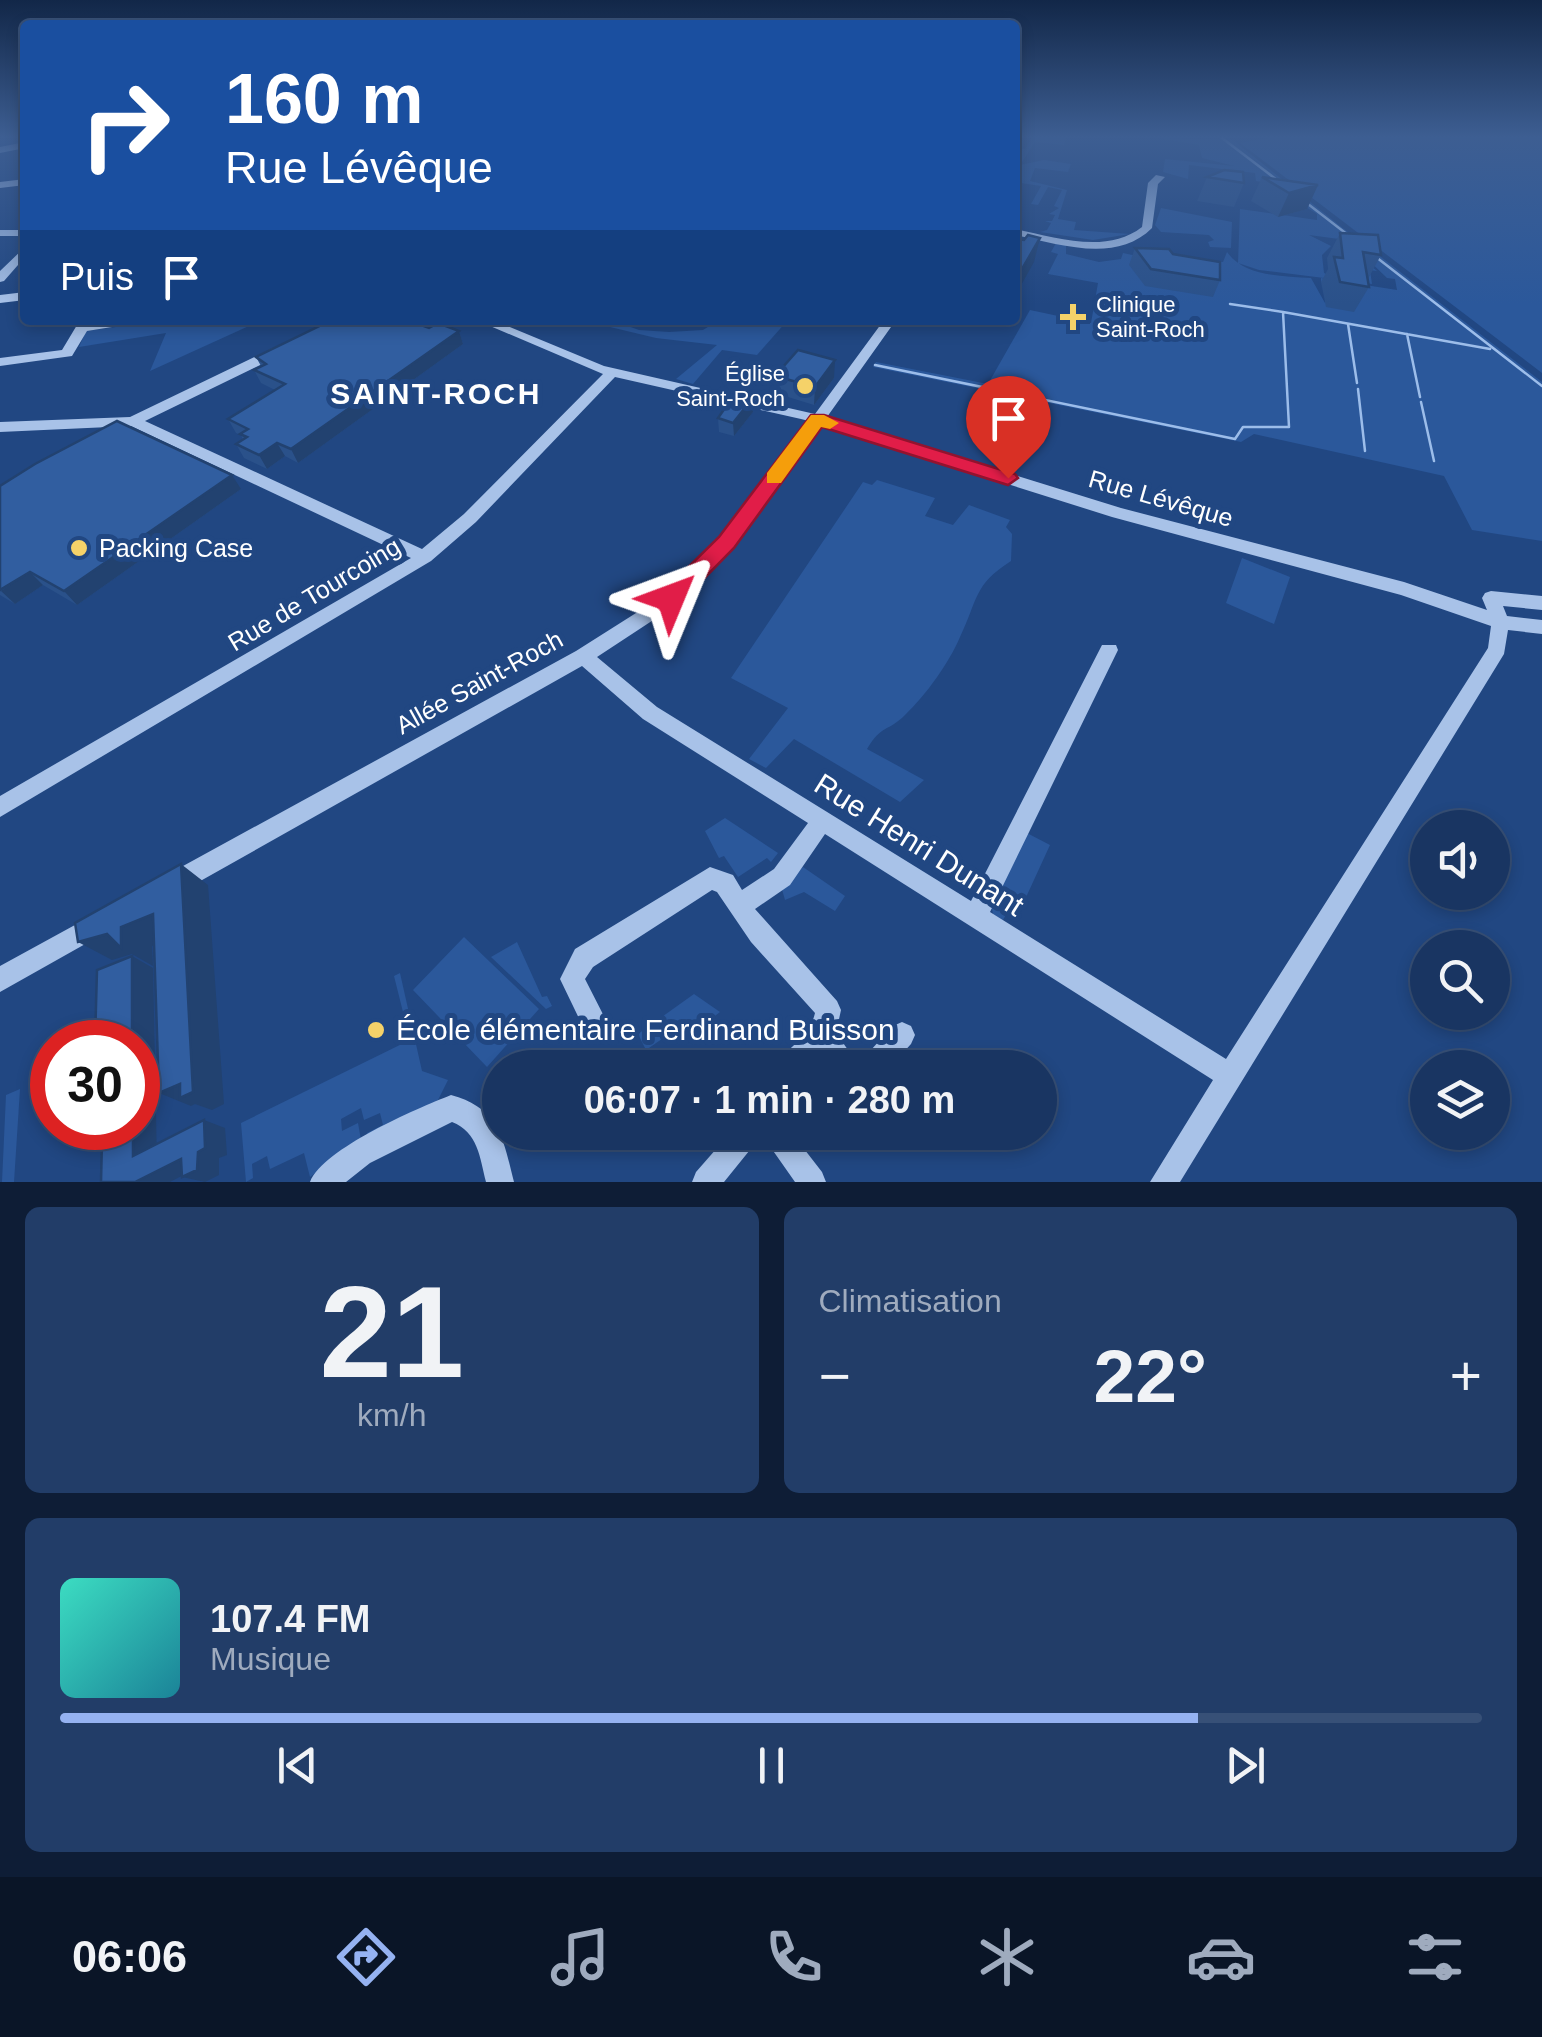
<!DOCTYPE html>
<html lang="fr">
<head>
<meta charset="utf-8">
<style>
	:root { --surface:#193562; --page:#223d68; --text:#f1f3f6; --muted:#9fabbe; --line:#375077; --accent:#95b2f1 }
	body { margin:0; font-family:Arial,sans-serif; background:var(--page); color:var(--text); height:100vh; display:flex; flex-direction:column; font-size:38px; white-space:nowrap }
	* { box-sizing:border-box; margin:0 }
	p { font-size:32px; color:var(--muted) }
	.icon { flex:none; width:55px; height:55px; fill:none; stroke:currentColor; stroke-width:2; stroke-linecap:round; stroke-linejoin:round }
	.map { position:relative; height:1182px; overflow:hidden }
	.sheet { display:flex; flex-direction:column; gap:25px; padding:25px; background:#0e1d36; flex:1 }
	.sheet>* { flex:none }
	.hud { position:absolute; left:20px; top:20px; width:1000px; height:305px; border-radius:10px; box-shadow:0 5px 15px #0003,0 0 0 2px var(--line); background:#1a4fa0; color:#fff; overflow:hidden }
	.controls { position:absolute; left:1410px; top:810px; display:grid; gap:20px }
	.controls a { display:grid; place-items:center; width:100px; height:100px; border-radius:50%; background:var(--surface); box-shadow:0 5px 15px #0003,0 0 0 2px var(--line); font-size:50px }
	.speed { position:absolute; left:30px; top:1020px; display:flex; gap:20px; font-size:50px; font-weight:700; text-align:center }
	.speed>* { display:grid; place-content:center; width:130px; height:130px; border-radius:50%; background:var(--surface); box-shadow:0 5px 15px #0003,0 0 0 2px var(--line); line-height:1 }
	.speed .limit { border:15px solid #d22; background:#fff; color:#111 }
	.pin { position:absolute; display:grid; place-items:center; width:85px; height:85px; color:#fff; margin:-102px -42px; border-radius:50% 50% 50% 0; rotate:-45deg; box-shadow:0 0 10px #0007 }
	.pin .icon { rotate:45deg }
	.me { position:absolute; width:110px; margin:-55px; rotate:46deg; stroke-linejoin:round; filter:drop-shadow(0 0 8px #0008) }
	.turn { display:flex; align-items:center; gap:35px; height:210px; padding:0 40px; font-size:45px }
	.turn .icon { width:130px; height:130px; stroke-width:2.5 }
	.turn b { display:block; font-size:70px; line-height:85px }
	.then { display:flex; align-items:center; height:95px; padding:0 40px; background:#0003; gap:20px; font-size:38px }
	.big { font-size:75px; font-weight:700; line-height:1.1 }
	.sheet .widget { flex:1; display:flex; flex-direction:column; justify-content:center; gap:15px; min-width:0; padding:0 35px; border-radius:15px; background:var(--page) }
	.sheet .dial { align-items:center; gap:0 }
	.dial b { font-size:130px; line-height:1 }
	.song { display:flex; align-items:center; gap:30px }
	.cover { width:120px; height:120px; border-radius:15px; background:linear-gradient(135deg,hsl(170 70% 55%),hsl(190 70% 35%)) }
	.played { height:10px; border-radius:5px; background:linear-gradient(90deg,var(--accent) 80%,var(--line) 80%) }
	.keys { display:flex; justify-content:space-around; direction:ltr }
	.heat { display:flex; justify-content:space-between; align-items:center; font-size:55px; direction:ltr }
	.sheet .tiles { flex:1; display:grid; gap:25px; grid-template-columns:1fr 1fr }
	.widget:last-child { grid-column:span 2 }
	.trip { position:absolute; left:482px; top:1050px; width:575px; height:100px; border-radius:50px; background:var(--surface); box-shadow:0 5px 15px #0003,0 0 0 2px var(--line); font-weight:700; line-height:100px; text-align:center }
	.dock { display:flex; height:160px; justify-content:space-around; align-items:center; background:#0a1527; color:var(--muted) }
	.dock .icon { width:70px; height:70px }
	.dock .current { color:var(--accent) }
	.dock b { font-size:45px; color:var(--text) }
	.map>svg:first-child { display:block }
	.green { fill:#2b589b }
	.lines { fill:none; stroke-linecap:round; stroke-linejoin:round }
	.stream { stroke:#9cbdea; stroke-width:2.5 }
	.minor { fill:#a8c2e8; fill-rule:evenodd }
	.wall { fill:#2a518a }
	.shaded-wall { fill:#224270 }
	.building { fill:#315ea0; stroke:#224270; stroke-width:2.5 }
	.route { fill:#e11d48; stroke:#92132f; stroke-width:2.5 }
	.slow { fill:#f59e0b }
	.poi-dot { fill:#f5d269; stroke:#214782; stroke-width:4 }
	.labels { text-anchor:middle; stroke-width:10; stroke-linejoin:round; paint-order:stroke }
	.far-poi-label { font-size:22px; fill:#fff; stroke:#214782; text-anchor:start }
	.street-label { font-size:25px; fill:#fff; stroke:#214782 }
	.poi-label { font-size:25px; fill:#fff; stroke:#214782; text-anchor:start }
	.far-district-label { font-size:30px; font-weight:bold; letter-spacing:2.5px; fill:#fff; stroke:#214782 }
	.near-street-label { font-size:30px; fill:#fff; stroke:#214782 }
	.near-poi-label { font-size:30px; fill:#fff; stroke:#214782; text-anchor:start }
</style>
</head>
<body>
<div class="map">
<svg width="1542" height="1182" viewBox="0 0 1542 1182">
	<rect width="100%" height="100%" fill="#214782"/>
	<!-- green -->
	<path class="green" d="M 1032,138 L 1066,138 L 1064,145 L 1035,142 L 1020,165 L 1044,160 L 1071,164 L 1068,172 L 1035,168 L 1030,181 L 1067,190 L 1058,219 L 1076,222 L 1074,230 L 1130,234 L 1093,240 L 1040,232 L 1047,230 L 1051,223 L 1045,221 L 1052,221 L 1055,215 L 1049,214 L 1059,208 L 1054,206 L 1062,190 L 1048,187 L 1038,205 L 1031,204 L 1041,186 L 1015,182 L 1015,148 L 1025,149 Z
		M 1158,138 L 1233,140 L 1354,237 L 1354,241 L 1309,235 L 1331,246 L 1322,255 L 1324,273 L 1328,275 L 1364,260 L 1377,271 L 1370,270 L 1372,284 L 1259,270 L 1238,263 L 1240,209 L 1317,220 L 1317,214 L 1268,183 L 1256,181 L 1255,173 L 1189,165 L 1188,179 L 1163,172 L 1165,159 L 1234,166 L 1202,158 L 1199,145 Z
		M 1267,138 L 1542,138 L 1542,373 L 1240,143 Z
		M 1161,208 L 1232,222 L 1231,248 L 1210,247 L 1208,242 L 1214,240 L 1209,235 L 1161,232 L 1155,225 Z
		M 1056,243 L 1066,244 L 1066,254 L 1099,262 L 1121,259 L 1123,253 L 1146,258 L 1168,253 L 1223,262 L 1227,252 C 1244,276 1279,276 1311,278 L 1325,303 L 1350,287 L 1321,282 L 1321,278 L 1397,290 L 1395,279 L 1387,278 L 1356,248 L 1372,250 L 1542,382 L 1542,541 L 1472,530 L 1444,476 L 1254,434 L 1241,442 L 873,367 L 876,362 L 988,384 L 1030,310 L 1091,323 L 1098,283 L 1048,274 L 1058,254 L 1051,252 Z
		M 168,320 L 262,320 L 150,371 L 166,333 L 79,347 L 86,331 Z
		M 611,320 L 639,330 L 669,332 L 703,330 L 719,320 L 787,321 L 757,355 L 722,350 L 693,384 L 676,379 L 717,345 L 656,338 L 610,327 Z
		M 877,480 L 935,498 L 925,516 L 953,525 L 969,505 L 1010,520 L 1006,527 L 1012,534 L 1011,561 C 973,585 978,600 960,637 C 949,663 926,695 905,715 C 888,732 882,724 867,749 L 924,780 L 900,802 L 794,739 L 766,768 L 749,759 L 788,708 L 731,678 L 863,482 L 872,485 Z
		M 1242,558 L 1290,577 L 1274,624 L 1226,603 Z
		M 725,818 L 778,853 L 771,862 L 767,858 L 738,877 L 724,856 L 719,858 L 705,831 Z
		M 1025,832 L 1050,845 L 1022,906 L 1013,902 L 1003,920 L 993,914 L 991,904 Z
		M 803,867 L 845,896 L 835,911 L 804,892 L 785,900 L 781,886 Z
		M 464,937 L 539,1009 L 487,1067 L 413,990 Z
		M 517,942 L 542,997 L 547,996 L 552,1006 L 546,1009 L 491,957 Z
		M 400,973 L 422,1071 L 448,1080 L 438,1100 L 367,1137 L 367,1133 L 383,1125 L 380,1113 L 364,1120 L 361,1108 L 341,1119 L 342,1131 L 358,1123 L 361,1140 L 310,1177 L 304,1153 L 270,1169 L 267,1156 L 252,1164 L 253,1178 L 246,1182 L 241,1123 L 410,1040 L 394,976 Z
		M 694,994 L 720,1012 L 679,1044 L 672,1032 L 646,1050 L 638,1034 Z
		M 20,1089 L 14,1182 L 2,1182 L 6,1095 Z"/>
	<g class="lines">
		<!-- stream -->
		<path class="stream" d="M 1222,138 L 1277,180
			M 1308,204 L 1348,235
			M 1376,257 L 1542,386
			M 1283,312 L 1490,349
			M 1348,324 L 1357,383
			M 1407,334 L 1420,397
			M 875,365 L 1235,439 L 1243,427 L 1289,427 L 1283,312 L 1230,304
			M 1358,389 L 1365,451
			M 1421,402 L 1434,461"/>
		<!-- minor -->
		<path class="minor" d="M 25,142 L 25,148 L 0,153 L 0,147 Z
			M 1156,175 L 1165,177 L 1158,184 L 1152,228 C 1116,264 1059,244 1015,235 L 1015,229 C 1055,237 1106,255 1142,227 L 1148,183 Z
			M 25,179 L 25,185 L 0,188 L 0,182 Z
			M 0,230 L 25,230 L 25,236 L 0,236 Z
			M 25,247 L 25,257 L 4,281 L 0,282 L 0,271 Z
			M 25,292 L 25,300 L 0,303 L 0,295 Z
			M 108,320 L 137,320 L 131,324 L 87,331 L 72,356 L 0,366 L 0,358 L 62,350 L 77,325 Z
			M 476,320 L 493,320 L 604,366 L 815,414 L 884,320 L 896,320 L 827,417 L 1121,508 L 1404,582 L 1487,610 L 1482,598 L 1485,593 L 1491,591 L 1542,596 L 1542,610 L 1503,606 L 1507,616 L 1542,620 L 1542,634 L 1508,630 L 1504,654 L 1180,1182 L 1150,1182 L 1213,1080 L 825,834 L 790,885 L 755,909 L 837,1001 L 841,1010 L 836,1033 L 858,1064 L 893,1026 L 902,1022 L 911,1026 L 915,1035 L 911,1044 L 889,1068 L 830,1068 L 821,1055 L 809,1068 L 777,1068 C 787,1043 808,1043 815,1013 L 751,942 L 717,892 L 712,890 L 593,967 L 585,979 L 610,1028 L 606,1037 L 597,1041 L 588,1037 L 560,979 L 575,949 L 710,867 L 733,875 L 742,890 L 774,869 L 808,823 L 643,719 L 582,666 L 179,893 L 171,896 L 163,893 L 160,885 L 163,877 L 576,651 L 655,601 L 735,521 L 809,421 L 801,419 L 615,377 L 476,522 L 431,561 L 0,817 L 0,796 L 411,558 L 131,426 L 0,432 L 0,422 L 130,417 L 273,348 L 283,348 L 283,354 L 145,421 L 422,549 L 464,514 L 603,374 ZM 821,425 L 1112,517 L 1401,595 L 1491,626 L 1488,648 L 1226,1059 L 990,912 L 1118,650 L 1116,645 L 1102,645 L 971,901 L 657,707 L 597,657 L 667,611 L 747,529 Z
			M 95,914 L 103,918 L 107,926 L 103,934 L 0,992 L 0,966 Z
			M 451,1095 C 499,1108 503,1138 514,1182 L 486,1182 C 480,1158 478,1132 452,1122 L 370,1163 L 346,1182 L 310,1182 C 324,1148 416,1109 451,1095 Z
			M 731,1132 L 791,1132 L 822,1172 L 826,1182 L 795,1182 L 762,1135 L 724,1182 L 692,1182 L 696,1172 Z"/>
	</g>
	<!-- wall -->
	<path class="wall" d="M 1207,177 L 1244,183 L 1234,207 L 1197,201 Z
		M 1262,177 L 1318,185 L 1307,209 L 1278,217 L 1251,201 Z
		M 1340,233 L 1381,255 L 1368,279 L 1369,287 L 1354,312 L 1326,307 L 1321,282 L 1328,269 L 1327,258 Z
		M 1135,248 L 1173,254 L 1220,280 L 1213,297 L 1145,286 L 1129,265 Z
		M 429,328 L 459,331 L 463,344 L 298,463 L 285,456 L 267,469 L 244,458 L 236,444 L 243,440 L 241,435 L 236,433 L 228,419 L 275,390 L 261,383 L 254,370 L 261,366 L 256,357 Z
		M 775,376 L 834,378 L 814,405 L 775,393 Z
		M 752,399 L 753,412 L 734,436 L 719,432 L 718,418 Z
		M 0,486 L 241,489 L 77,605 L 43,585 L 15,604 L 0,595 Z"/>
	<!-- shaded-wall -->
	<path class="shaded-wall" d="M 1318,185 L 1307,209 L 1278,217 L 1289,193 Z
		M 1040,238 L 1034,262 L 1015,296 L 1015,281 Z
		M 459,331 L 463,344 L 298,463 L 291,449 Z
		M 835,360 L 834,378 L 814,405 L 815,387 Z
		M 752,399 L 753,412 L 734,436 L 733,423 Z
		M 277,443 L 285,456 L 267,469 L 259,455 Z
		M 232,475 L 241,489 L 77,605 L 64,591 Z
		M 30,572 L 43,585 L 15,604 L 1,591 Z
		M 181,864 L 208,885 L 224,1104 L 212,1110 L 195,1104 L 191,1106 L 159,1093 Z
		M 153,914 L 182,933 L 152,946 L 153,966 L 132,954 L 112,960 L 78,942 Z
		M 132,956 L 153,968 L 157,1163 L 133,1156 L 133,1128 L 138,1128 L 138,1042 L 132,1042 Z
		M 204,1120 L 225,1128 L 227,1155 L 219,1158 L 219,1175 L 205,1182 L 182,1177 L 197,1168 L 170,1182 L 135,1182 L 198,1152 Z"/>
	<!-- building -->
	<path class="building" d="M 1224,170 L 1243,172 L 1244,183 L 1207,177 Z
		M 1262,177 L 1318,185 L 1289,193 Z
		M 1340,233 L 1378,235 L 1381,255 L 1363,252 L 1369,287 L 1340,282 L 1334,257 L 1343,258 Z
		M 1028,235 L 1040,238 L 1015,281 L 1015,239 L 1024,240 Z
		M 1135,248 L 1169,249 L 1173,254 L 1220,262 L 1220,280 L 1151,269 Z
		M 332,320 L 407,320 L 429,328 L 438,323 L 459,331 L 291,449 L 277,443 L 259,455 L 236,444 L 247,437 L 240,434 L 248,429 L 228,419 L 285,384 L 254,370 L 266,364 L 256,357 Z
		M 798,350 L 835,360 L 815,387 L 775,376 Z
		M 734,395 L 752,399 L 733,423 L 718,418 Z
		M 117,421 L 232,475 L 64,591 L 30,572 L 0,590 L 0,486 L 35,464 Z
		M 181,864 L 193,1092 L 180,1098 L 180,1084 L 159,1093 L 153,914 L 121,927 L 121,948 L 107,934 L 78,942 L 75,923 Z
		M 132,956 L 132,1042 L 95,1042 L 97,970 Z
		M 204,1120 L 205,1148 L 198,1152 L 197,1170 L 182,1177 L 181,1159 L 135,1182 L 101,1182 L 102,1141 L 93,1142 L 94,1128 L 133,1128 L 133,1156 Z"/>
	<!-- sky -->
	<linearGradient id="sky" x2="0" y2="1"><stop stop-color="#122748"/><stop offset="0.45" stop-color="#3d5e92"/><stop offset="1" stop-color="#3d5e92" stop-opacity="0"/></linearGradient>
	<rect width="1542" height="304" fill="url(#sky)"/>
	<!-- route -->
	<path class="route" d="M 811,415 L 824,415 L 1015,474 L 1018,478 L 1008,485 L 822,427 L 734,548 L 679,604 L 663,604 L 663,592 L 719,537 Z"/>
	<!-- slow -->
	<path class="slow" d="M 811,415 L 824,415 L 839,423 L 830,429 L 821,427 L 781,483 L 767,483 L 767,473 Z"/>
	<!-- markers -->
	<g class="poi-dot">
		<path d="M1068 302h10v10h10v10h-10v10h-10v-10h-10v-10h10z"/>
		<circle cx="805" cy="386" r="10"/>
		<circle cx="79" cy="548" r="10"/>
		<circle cx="376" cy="1030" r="10"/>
	</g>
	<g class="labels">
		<!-- far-poi labels -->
		<g class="far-poi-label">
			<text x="1096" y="312">Clinique<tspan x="1096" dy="25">Saint-Roch</tspan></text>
			<text x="785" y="381" text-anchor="end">Église<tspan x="785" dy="25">Saint-Roch</tspan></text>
		</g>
		<!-- street labels -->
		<g class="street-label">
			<text transform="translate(1161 498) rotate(16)" y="9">Rue Lévêque</text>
			<text transform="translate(314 594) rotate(-31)" y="9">Rue de Tourcoing</text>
			<text transform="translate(479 682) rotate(-29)" y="9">Allée Saint-Roch</text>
		</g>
		<!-- poi labels -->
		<g class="poi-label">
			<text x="99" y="557">Packing Case</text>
		</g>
		<!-- far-district labels -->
		<g class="far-district-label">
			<text x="436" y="404">SAINT-ROCH</text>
		</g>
		<!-- near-street labels -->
		<g class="near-street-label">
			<text transform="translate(919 845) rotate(32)" y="10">Rue Henri Dunant</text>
		</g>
		<!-- near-poi labels -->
		<g class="near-poi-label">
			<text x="396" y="1040">École élémentaire Ferdinand Buisson</text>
		</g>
	</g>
</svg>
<div class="controls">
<a><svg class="icon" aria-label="sound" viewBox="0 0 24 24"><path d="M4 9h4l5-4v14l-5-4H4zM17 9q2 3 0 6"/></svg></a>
<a><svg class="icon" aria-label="search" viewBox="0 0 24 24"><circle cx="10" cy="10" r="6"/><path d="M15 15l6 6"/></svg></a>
<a><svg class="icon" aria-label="layers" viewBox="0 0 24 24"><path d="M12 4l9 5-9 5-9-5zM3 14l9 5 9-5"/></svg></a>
</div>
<div class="speed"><div class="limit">30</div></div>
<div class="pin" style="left:1008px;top:478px;background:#d93025"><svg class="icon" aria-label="arrive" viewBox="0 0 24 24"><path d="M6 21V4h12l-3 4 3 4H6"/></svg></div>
<svg class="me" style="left:671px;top:598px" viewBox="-20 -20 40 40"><path d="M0-17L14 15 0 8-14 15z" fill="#e11d48" stroke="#fff" stroke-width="4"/></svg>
<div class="trip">06:07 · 1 min · 280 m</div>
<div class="hud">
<div class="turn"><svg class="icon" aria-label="right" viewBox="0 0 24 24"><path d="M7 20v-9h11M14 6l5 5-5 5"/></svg><div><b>160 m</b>Rue Lévêque</div></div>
<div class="then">Puis<svg class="icon" aria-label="arrive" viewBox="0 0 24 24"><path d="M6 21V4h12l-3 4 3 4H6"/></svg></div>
</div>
</div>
<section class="sheet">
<div class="tiles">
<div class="widget dial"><b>21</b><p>km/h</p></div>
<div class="widget"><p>Climatisation</p>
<div class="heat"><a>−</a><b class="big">22°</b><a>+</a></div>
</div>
<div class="widget">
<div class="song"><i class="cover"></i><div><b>107.4 FM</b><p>Musique</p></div></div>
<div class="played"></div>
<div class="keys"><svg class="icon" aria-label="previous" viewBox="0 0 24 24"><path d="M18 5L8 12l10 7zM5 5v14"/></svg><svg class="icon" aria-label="pause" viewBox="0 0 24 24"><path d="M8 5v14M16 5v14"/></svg><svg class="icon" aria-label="next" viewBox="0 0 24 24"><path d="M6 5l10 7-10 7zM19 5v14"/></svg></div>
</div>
</div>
</section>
<nav class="dock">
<b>06:06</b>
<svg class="icon current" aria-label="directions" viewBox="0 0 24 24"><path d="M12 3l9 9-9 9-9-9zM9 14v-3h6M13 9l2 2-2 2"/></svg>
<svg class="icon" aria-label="music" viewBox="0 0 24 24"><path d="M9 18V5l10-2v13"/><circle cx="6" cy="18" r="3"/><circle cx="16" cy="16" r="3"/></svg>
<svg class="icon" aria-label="phone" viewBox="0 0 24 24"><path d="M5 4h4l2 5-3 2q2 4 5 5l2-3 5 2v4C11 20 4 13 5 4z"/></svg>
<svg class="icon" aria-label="climate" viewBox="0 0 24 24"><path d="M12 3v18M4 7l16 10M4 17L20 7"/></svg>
<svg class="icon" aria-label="car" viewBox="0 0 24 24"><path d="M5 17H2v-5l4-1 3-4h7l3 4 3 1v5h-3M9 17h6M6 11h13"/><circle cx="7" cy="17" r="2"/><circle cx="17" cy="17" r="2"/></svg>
<svg class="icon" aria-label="filters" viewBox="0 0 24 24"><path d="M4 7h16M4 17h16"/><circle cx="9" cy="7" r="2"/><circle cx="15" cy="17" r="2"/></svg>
</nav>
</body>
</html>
